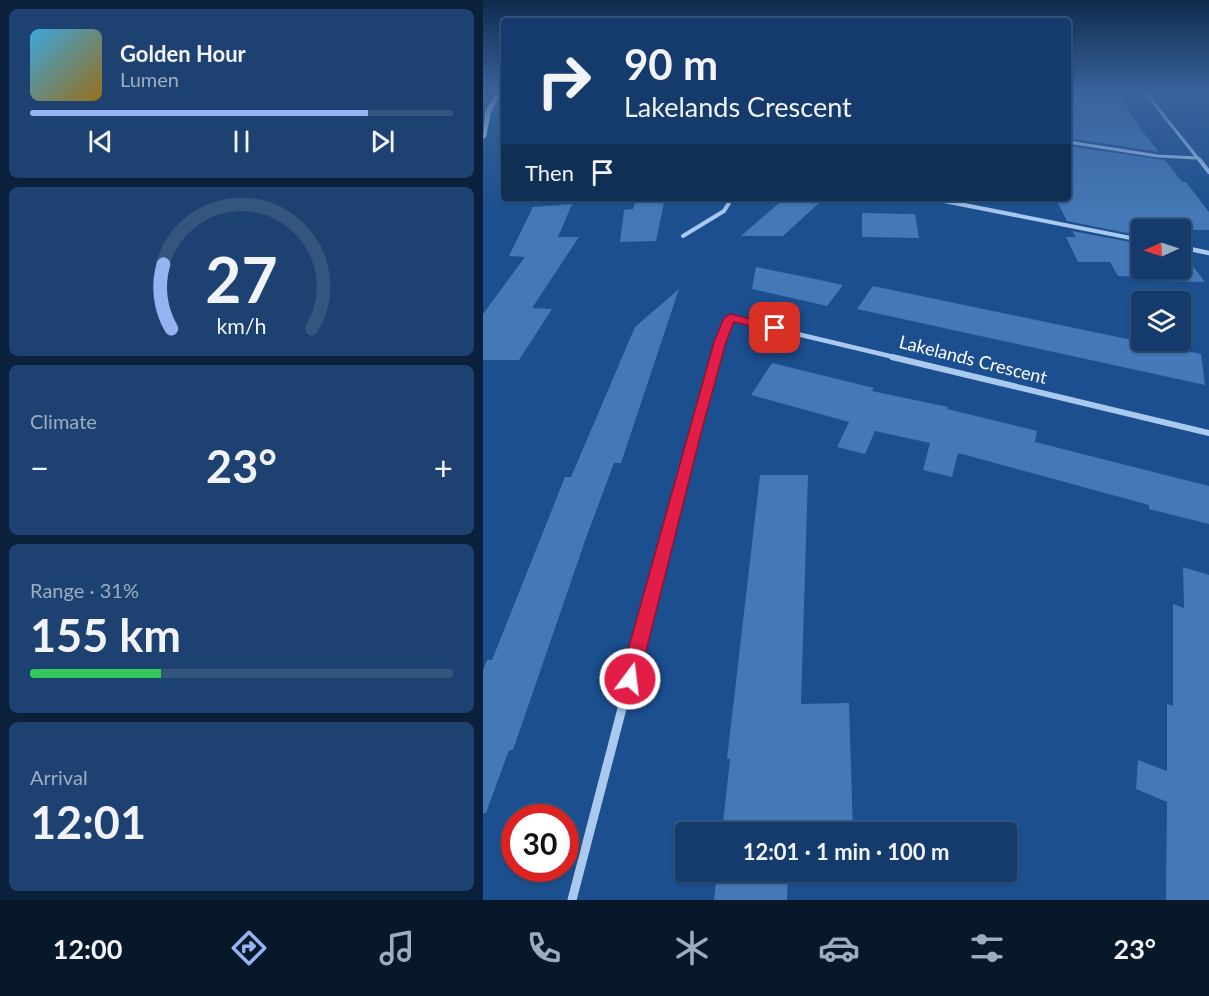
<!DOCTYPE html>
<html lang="en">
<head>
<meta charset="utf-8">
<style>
	:root { --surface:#143b6b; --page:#1d4271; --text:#f1f3f6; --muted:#9dadc1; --line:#33557e; --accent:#95b2f1 }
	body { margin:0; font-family:Lato,sans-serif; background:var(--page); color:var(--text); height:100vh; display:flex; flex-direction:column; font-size:22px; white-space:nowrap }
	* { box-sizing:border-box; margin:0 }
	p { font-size:20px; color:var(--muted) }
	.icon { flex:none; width:33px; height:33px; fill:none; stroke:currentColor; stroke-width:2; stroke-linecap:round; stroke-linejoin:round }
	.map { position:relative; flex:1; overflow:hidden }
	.details { display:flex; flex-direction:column; gap:9px; padding:9px; background:#0b203b; width:483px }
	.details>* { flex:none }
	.hud { position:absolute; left:18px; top:18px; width:570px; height:183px; border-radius:6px; box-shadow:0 2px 4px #0004,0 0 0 2px var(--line); background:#143b6b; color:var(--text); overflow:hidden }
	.needle { width:39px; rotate:267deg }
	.buttons { position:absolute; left:648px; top:219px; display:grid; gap:12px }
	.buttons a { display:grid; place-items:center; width:60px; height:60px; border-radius:6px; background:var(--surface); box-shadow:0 2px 4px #0004,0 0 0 2px var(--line); font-size:30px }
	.speed { position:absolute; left:18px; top:804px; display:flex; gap:12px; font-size:30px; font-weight:700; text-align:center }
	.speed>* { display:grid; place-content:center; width:78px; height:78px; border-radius:50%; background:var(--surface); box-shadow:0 2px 4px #0004,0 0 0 2px var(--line); line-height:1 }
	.speed .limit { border:9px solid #d22; background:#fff; color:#111 }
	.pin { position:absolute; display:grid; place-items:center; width:51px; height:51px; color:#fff; margin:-26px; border-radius:12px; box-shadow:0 3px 9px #0006 }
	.me { position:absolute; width:66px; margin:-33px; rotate:15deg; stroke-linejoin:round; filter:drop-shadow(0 0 4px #0008) }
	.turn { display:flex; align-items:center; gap:21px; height:126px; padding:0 24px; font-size:27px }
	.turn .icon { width:78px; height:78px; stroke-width:2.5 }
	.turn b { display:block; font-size:42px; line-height:51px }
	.then { display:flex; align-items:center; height:57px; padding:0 24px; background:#0003; gap:12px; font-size:22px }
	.big { font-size:45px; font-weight:700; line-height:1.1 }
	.details .tile { flex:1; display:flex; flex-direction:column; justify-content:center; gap:9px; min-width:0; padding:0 21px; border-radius:9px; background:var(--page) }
	.details .dial { align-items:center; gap:0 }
	.dial svg { height:156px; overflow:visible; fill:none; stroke:var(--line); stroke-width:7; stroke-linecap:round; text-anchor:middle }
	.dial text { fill:var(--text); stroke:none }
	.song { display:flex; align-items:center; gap:18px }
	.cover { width:72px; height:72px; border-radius:9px; background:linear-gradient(135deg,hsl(200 70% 55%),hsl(40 70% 35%)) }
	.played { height:6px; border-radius:3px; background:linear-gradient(90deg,var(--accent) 80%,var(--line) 80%) }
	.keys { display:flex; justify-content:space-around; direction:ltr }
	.heat { display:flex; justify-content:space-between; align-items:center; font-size:33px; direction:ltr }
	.charge { height:9px; border-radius:4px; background:linear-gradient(90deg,#34c759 31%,var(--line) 0) }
	.trip { position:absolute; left:192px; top:822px; width:342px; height:60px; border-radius:6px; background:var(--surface); box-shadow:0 2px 4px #0004,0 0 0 2px var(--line); font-weight:700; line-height:60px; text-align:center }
	.tabs { display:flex; height:96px; justify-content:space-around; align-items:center; background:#08182b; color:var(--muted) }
	.tabs .icon { width:42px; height:42px }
	.tabs .current { color:var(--accent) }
	.tabs b { font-size:27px; color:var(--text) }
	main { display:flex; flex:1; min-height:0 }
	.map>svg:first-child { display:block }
	.building { fill:#4478b7 }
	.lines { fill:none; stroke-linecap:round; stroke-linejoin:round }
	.street-far5 { stroke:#a9c9ee; stroke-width:3 }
	.street-far4 { stroke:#a9c9ee; stroke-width:4 }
	.street-far3 { stroke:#a9c9ee; stroke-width:4.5 }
	.street-far2 { stroke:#a9c9ee; stroke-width:6 }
	.street-far1 { stroke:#a9c9ee; stroke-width:8 }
	.street { stroke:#a9c9ee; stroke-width:9 }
	.secondary { fill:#d6e6fa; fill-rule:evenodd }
	.route { fill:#e11d48; stroke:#92132f; stroke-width:1.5 }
	.labels { text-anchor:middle; stroke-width:6; stroke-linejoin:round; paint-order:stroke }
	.street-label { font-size:18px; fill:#fff; stroke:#1b4f8f }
</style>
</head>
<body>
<main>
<section class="details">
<div class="tile">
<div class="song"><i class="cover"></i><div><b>Golden Hour</b><p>Lumen</p></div></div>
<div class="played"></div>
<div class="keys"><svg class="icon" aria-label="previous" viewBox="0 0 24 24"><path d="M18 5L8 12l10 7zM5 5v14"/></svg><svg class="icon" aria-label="pause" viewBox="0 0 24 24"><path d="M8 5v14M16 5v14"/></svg><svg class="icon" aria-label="next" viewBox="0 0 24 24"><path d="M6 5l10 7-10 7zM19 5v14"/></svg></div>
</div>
<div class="tile dial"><svg viewBox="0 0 100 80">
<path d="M14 69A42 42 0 1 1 86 69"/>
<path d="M14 69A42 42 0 0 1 10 36" stroke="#95b2f1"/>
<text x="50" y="56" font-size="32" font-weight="700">27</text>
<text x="50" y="72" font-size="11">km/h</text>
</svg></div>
<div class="tile"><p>Climate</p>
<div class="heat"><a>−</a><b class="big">23°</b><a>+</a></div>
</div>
<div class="tile"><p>Range · 31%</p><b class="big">155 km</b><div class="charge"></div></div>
<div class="tile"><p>Arrival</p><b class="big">12:01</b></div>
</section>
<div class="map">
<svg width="726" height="900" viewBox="0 0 726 900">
	<rect width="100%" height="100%" fill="#1b4f8f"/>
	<!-- building -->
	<path class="building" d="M 585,91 L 634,91 L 657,128 L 676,152 L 585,138 Z
		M 585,146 L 682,160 L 699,182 L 703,182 L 726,212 L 726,230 L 658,230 L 658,236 L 584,221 L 572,198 L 585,198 Z
		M 182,198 L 173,241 L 137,242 L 141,210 L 150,209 L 153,199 Z
		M 297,202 L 337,202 L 300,236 L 258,236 Z
		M 89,204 L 75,237 L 96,237 L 49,308 L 69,309 L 36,360 L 0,360 L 0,314 L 42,257 L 26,256 L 50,207 Z
		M 379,213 L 432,214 L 436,238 L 379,237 Z
		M 589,231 L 658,244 L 658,268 L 698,268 L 699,252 L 722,282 L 668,281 L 666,277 L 635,276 L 627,262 L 595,262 L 583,237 L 593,237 Z
		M 273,267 L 337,280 L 360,285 L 344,306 L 269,289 Z
		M 390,286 L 649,340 L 665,340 L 665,343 L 718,354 L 722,385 L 374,309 Z
		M 196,289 L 138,463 L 131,463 L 103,538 L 30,750 L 26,750 L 3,813 L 0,813 L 0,670 L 4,660 L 9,660 L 82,477 L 88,477 L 152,327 Z
		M 289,363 L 391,388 L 389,391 L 465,407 L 464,409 L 554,431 L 552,442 L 726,486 L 726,524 L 666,509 L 666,505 L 475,453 L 469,477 L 440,470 L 447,443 L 392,431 L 382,454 L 354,447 L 366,422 L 268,395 Z
		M 277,475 L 325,475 L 318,704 L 366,703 L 370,832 L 239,832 L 247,759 L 244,759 Z
		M 700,567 L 726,575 L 726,900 L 683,900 L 684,802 L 653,789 L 655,760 L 684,771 L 684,704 L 690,706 L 690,604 L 701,608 Z
		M 234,872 L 305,872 L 304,900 L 231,900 Z"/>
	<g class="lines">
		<!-- street-far5 -->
		<path class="street-far5" d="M 661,91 L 717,161
			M 585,142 L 675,156 L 714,158"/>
		<!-- street-far4 -->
		<path class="street-far4" d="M 716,159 L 726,172
			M 446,198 L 658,240
			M 200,236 L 241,211 L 249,198
			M 698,247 L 702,248"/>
		<!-- street-far3 -->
		<path class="street-far3" d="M 698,247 L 726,253
			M 232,358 L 247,318 L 415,358"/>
		<!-- street-far2 -->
		<path class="street-far2" d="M 409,357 L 726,433
			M 194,499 L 233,357"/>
		<!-- street-far1 -->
		<path class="street-far1" d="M 148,676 L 194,497"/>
		<!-- street -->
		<path class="street" d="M 89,900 L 148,674"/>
		<!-- secondary -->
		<path class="secondary" d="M 14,91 L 20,91 L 8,112 L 3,137 L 0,139 L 2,112 Z"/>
	</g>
	<!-- sky -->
	<linearGradient id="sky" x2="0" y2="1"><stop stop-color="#0f2b4f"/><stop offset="0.42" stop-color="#39639b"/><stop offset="1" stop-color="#39639b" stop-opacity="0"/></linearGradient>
	<rect width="726" height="217" fill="url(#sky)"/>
	<!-- route -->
	<path class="route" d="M 247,314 L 296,326 L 298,328 L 292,332 L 251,322 L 243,342 L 218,433 L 156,679 L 153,686 L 147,688 L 140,686 L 137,679 L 231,342 L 241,318 Z"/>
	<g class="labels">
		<!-- street labels -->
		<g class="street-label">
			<text transform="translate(490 360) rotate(14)" y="6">Lakelands Crescent</text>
		</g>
	</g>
</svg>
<div class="buttons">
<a><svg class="needle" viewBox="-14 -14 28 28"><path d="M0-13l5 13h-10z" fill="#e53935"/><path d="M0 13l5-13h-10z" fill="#9dadc1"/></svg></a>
<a><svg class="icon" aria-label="layers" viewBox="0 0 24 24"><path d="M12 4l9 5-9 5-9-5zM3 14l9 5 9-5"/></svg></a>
</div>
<div class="speed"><div class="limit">30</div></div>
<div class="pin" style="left:292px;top:328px;background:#d93025"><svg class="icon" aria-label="arrive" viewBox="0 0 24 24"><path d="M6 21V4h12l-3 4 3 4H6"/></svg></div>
<svg class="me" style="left:147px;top:679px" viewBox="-20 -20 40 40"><circle r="17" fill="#e11d48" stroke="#fff" stroke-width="3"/><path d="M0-11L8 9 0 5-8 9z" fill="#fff"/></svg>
<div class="trip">12:01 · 1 min · 100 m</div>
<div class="hud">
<div class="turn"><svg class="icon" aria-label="right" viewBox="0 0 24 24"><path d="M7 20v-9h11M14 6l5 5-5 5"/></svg><div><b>90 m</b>Lakelands Crescent</div></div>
<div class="then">Then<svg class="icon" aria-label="arrive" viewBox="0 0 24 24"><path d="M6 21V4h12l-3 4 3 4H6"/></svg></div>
</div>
</div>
</main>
<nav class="tabs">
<b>12:00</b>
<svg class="icon current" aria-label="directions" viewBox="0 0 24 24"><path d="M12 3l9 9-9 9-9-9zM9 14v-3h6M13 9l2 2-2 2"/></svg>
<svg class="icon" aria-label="music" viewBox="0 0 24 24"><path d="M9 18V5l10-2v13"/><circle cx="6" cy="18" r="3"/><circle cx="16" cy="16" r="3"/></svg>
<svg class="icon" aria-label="phone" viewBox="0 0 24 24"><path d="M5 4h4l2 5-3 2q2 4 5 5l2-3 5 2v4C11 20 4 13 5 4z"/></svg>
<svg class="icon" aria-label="climate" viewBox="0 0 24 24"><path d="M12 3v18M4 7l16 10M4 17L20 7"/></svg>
<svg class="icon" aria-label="car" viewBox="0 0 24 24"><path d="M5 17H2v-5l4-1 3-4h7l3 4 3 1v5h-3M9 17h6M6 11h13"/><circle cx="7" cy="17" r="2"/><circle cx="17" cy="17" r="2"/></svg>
<svg class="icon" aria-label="filters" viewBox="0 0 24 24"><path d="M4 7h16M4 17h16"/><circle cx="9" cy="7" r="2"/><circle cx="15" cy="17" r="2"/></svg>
<b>23°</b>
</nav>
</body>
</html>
